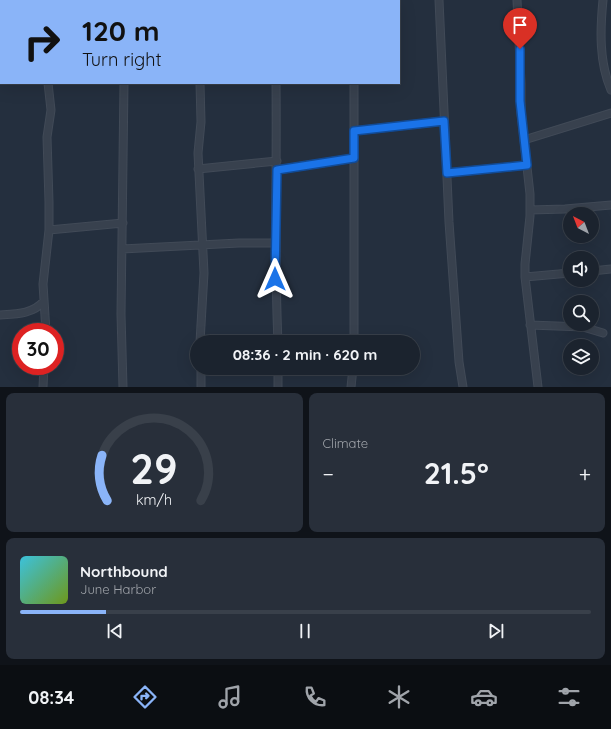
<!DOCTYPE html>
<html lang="en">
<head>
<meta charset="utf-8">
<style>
	:root { --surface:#1b232e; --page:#282f3a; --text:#f1f3f6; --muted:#a0a4aa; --line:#39404a; --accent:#8ab4f8 }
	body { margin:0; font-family:Quicksand,sans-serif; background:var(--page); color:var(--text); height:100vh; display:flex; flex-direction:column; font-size:15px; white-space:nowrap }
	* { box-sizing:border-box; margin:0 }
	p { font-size:13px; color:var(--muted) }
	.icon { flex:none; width:22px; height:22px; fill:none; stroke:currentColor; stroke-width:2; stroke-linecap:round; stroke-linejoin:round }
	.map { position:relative; height:387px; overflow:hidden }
	.panel { display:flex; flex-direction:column; gap:6px; padding:6px; background:#0f1319; flex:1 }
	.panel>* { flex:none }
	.guide { position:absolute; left:0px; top:0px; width:400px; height:84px; box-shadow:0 4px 16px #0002,0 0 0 1px var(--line); background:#8ab4f8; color:#111; overflow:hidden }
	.needle { width:26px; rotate:318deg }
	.buttons { position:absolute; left:563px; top:207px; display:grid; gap:8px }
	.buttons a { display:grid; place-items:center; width:36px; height:36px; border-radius:50%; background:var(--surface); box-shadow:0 4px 16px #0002,0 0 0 1px var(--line); font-size:20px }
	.speed { position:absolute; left:12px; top:323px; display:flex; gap:8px; font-size:20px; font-weight:700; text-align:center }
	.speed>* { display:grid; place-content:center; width:52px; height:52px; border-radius:50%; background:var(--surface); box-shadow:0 4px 16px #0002,0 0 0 1px var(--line); line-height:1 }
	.speed .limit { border:6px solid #d22; background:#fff; color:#111 }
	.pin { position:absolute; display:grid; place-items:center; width:34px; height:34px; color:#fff; margin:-41px -17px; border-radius:50% 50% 50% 0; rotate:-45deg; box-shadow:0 0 4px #0007 }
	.pin .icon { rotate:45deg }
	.me { position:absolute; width:44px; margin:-22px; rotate:0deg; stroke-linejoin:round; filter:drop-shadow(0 0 3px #0008) }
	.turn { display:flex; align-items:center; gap:14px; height:84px; padding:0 16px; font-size:18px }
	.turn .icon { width:52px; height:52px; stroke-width:2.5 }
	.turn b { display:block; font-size:28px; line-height:34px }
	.big { font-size:30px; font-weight:700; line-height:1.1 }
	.panel .card { flex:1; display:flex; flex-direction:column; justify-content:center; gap:6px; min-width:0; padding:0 14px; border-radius:8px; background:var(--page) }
	.panel .dial { align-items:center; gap:0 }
	.dial svg { height:104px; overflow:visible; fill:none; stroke:var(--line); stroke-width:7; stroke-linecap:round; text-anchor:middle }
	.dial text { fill:var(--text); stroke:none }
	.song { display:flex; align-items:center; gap:12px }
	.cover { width:48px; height:48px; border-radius:6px; background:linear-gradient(135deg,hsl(190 70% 55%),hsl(80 70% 35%)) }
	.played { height:4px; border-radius:2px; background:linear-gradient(90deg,var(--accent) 15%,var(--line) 15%) }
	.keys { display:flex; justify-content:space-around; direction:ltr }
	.heat { display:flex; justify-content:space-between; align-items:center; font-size:22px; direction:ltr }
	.panel .tiles { flex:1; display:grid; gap:6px; grid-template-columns:1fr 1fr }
	.card:last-child { grid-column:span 2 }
	.trip { position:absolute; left:190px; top:335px; width:230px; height:40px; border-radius:20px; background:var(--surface); box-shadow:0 4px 16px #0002,0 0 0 1px var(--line); font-weight:700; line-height:40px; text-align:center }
	.dock { display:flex; height:64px; justify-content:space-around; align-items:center; background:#0b0e12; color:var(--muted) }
	.dock .icon { width:28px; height:28px }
	.dock .current { color:var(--accent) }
	.dock b { font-size:18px; color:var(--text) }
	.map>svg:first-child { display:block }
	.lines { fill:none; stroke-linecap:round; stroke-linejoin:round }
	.minor-casing { stroke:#414a57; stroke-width:9 }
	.minor { stroke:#38414e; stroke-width:7 }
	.route-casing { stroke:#114b97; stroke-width:10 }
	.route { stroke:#1a73e8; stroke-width:7 }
</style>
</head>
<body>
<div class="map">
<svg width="611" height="387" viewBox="0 0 611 387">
	<rect width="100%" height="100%" fill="#242f3e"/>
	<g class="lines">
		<defs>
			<path id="minor" d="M 126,0 L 126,1
				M 439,0 L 449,222 L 459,362 L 463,387
				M 517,0 L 521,83 L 521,113 L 530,194 L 530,216 L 525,264 L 525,277 L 538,387
				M 603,0 C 600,30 599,62 611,90
				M 48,1 L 48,0
				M 204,1 L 204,0
				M 277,1 L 277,0
				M 354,1 L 354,0
				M 276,83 C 277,169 274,256 278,342
				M 354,131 L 444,121
				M 524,140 L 611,113
				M 198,169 L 277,161
				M 277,170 L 354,158
				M 447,173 L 527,165
				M 530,210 L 565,209 L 611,205
				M 49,230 L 123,223
				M 122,249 L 239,243 L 275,243
				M 592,271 L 611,269
				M 525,277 L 570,273
				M 0,315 C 16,314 33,314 44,301
				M 530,325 L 583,327 L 603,333
				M 46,332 L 43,284 L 49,230 L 49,202 L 47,137 L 51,110 L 48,83
				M 200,342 L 204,273 L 198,153 L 201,122 L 200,83
				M 354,342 L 354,83
				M 201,368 L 201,387
				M 43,387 L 44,366
				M 123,387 L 121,314 L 124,83
				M 278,387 L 278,368
				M 351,387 L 353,368"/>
		</defs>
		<!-- minor casing -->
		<use href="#minor" class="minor-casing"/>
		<!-- minor -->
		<use href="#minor" class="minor"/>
	</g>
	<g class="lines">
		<defs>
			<path id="route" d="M 275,279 L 277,170 L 354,158 L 354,131 L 444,121 L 447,173 L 527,165 L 520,101 L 520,49"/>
		</defs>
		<!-- route casing -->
		<use href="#route" class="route-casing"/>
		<!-- route -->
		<use href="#route" class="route"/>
	</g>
</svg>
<div class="buttons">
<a><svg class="needle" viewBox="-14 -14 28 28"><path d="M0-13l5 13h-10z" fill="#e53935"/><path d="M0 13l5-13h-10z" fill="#a0a4aa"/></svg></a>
<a><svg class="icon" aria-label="sound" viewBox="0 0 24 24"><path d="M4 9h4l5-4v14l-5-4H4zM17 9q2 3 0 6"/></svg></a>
<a><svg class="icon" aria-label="search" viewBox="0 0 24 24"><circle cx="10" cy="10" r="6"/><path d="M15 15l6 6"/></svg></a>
<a><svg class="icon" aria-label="layers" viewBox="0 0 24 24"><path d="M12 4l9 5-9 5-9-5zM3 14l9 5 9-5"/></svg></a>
</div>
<div class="speed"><div class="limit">30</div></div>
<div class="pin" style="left:520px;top:49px;background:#d93025"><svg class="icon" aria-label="arrive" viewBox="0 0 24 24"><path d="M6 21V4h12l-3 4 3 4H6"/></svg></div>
<svg class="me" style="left:275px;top:279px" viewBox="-20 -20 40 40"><path d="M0-17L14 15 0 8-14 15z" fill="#1a73e8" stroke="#fff" stroke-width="4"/></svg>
<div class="trip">08:36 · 2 min · 620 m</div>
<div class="guide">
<div class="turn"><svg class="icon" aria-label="right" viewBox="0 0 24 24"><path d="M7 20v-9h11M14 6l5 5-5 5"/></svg><div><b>120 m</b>Turn right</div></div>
</div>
</div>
<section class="panel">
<div class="tiles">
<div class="card dial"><svg viewBox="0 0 100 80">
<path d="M14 69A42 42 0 1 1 86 69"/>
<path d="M14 69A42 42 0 0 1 10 34" stroke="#8ab4f8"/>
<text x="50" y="56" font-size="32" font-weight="700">29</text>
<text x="50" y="72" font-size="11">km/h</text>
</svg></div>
<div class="card"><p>Climate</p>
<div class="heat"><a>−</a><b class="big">21.5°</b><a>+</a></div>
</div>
<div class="card">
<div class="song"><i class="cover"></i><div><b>Northbound</b><p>June Harbor</p></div></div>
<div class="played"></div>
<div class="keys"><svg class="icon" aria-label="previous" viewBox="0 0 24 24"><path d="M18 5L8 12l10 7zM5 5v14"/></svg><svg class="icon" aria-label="pause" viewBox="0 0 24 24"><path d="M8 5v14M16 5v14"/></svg><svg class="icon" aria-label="next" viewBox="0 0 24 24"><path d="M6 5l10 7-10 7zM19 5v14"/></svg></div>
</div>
</div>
</section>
<nav class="dock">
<b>08:34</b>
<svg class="icon current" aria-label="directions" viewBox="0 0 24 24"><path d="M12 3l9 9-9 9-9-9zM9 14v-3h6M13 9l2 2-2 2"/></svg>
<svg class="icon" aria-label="music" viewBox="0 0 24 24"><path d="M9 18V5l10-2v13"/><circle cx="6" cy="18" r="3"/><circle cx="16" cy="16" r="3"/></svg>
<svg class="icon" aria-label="phone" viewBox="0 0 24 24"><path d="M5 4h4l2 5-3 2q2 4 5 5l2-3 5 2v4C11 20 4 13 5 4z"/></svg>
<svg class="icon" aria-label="climate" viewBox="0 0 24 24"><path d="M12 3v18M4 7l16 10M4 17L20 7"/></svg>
<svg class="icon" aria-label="car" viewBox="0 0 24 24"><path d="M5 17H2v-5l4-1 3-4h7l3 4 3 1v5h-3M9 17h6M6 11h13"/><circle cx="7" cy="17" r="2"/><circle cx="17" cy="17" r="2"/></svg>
<svg class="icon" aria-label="filters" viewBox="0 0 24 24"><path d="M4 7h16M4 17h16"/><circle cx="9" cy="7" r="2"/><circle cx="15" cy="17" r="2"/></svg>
</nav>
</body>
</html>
